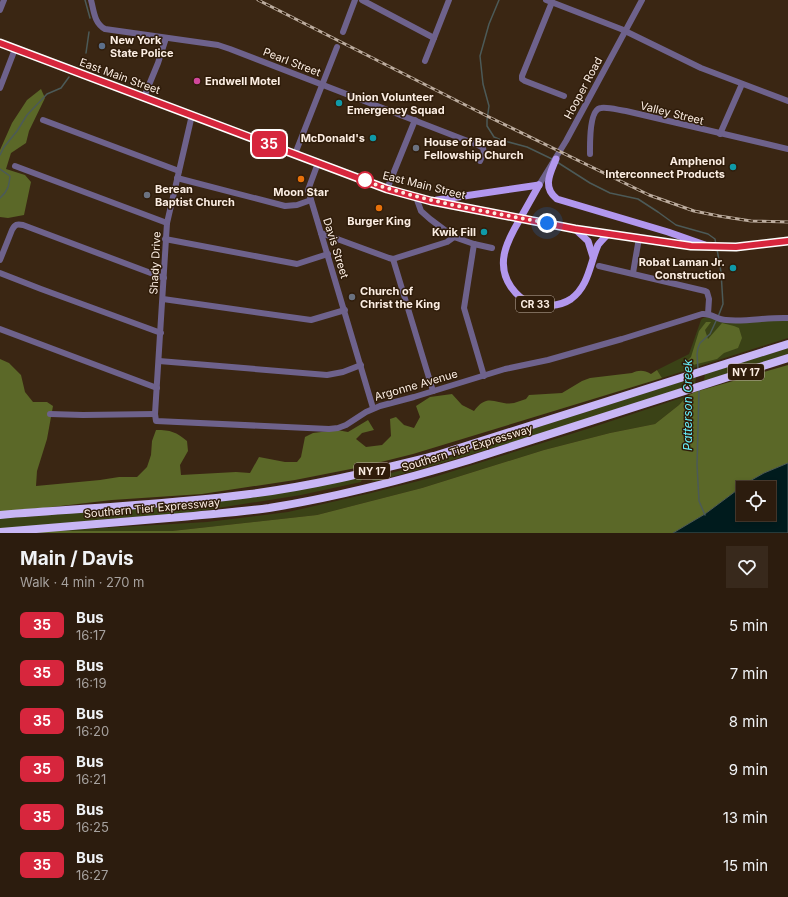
<!DOCTYPE html>
<html lang="en">
<head>
<meta charset="utf-8">
<style>
	:root { --surface:#2c1c0e; --page:#38291c; --text:#f1f3f6; --muted:#a6a19e; --line:#483a2e }
	body { margin:0; font-family:Inter,sans-serif; background:var(--page); color:var(--text); height:100vh; display:flex; flex-direction:column; font-size:15px; white-space:nowrap }
	* { box-sizing:border-box; margin:0 }
	p { font-size:13px; color:var(--muted) }
	.icon { flex:none; width:22px; height:22px; fill:none; stroke:currentColor; stroke-width:2; stroke-linecap:round; stroke-linejoin:round }
	.map { position:relative; height:533px; overflow:hidden }
	.sheet { display:flex; flex-direction:column; background:var(--surface); flex:1 }
	.sheet>* { flex:none }
	.badge { padding:0 8px; border-radius:6px; font-size:14px; line-height:26px }
	.controls { position:absolute; left:736px; top:481px; display:grid; gap:8px }
	.controls a { display:grid; place-items:center; width:40px; height:40px; border-radius:0px; background:var(--surface); box-shadow:0 2px 6px #0003,0 0 0 1px var(--line); font-size:20px }
	.you { position:absolute; width:20px; height:20px; margin:-10px; border:3px solid #fff; border-radius:50%; background:#1a73e8; box-shadow:0 0 0 6px #1a73e833 }
	.map>.badge { position:absolute; translate:-50% -50%; box-shadow:0 0 0 2px #fff }
	.round { display:grid; place-items:center; flex:none; width:42px; height:42px; border-radius:0px; background:var(--page) }
	.headline { display:flex; align-items:center; justify-content:space-between; height:68px; padding:0 20px }
	h1 { font-size:19px; font-weight:700; line-height:30px }
	ul { padding:0; list-style:none }
	li { display:flex; align-items:center; gap:12px; height:48px; padding:0 20px }
	li div { flex:1 }
	li b { display:block; font-size:15px }
	li em { font-style:normal }
	li .badge { min-width:44px; font-weight:700; text-align:center }
	.map>svg:first-child { display:block }
</style>
</head>
<body>
<div class="map">
<svg width="788" height="533" viewBox="0 0 788 533">
	<rect width="100%" height="100%" fill="#3a2613"/>
	<g fill="#3a4216">
		<path d="M710,317L788,321V338L662,378L657,370L689,354L701,320L703,318Z"/>
		<path d="M788,348V354L704,381L705,374Z"/>
		<path d="M696,377L695,384C589,418 484,453 376,481H373L372,480L373,478L464,453L526,431Z"/>
		<path d="M687,396L679,405L655,424L610,433L544,450L422,488L317,515L172,531H51L207,522L288,512L371,493L434,477L590,428Z"/>
		<path d="M360,478L362,479L361,482L301,495L180,514L108,519L0,529V518L38,516Z"/>
	</g>
	<g fill="#5b6828">
		<path d="M41,89L45,98L29,131L26,143L11,153L6,169L25,175L31,182L24,215L8,218L0,217V150L12,123L27,100Z"/>
		<path d="M706,322H711L705,330L708,339L722,323L734,326L739,328L742,338L738,348L724,353L717,359L689,366L685,363L691,357L699,331Z"/>
		<path d="M0,359L9,363L21,375L25,392L33,402H47L53,406L47,439L37,471L36,486L100,480L119,477H137L147,467L151,455L152,441L156,430C171,430 176,432 187,441L188,451L180,465L181,475L236,472L250,473L259,457L285,462H297L301,457L305,437L313,433L337,430L348,432L368,420L374,430L362,433L356,439L366,447L382,445L391,436L390,419L396,417L404,425L414,428L420,417L416,406L430,397L452,394L462,405L474,411C488,391 497,406 514,403C518,402 522,400 526,399L529,395L562,393L582,381L590,378L632,373C639,370 644,370 651,374L657,370L662,378L413,454L361,467L295,480L202,494L112,500L0,513Z"/>
		<path d="M788,365V463L764,473L748,482L705,514L673,533H25L51,531H172L317,515L422,488L544,450L610,433L655,424L679,405L687,396L695,392Z"/>
	</g>
	<path fill="#001b1d" stroke="#4c5a58" fill-rule="evenodd" d="M788,463V533H673L705,514L748,482L764,473ZM743,488H769V514H743Z"/>
	<g fill="none" stroke-linecap="round" stroke-linejoin="round">
		<g stroke="#4c5a58" stroke-width="1.5">
			<path d="M85,0L90,18"/>
			<path d="M499,0L489,24L480,56L483,84L489,106L487,120V126L494,137L501,140L527,147L552,159"/>
			<path d="M86,53L89,32"/>
			<path d="M0,155L4,147L17,131L27,115L47,94L61,88L69,77"/>
			<path d="M557,162L590,183L610,193L638,199L658,212L676,225L708,234L715,239L716,245"/>
			<path d="M0,169L10,176C9,186 8,191 0,198"/>
			<path d="M717,249L721,272L723,304L718,317"/>
			<path d="M698,369L697,354L698,348L700,343L710,334L716,321"/>
			<path d="M699,390L697,465L699,501L705,515"/>
		</g>
		<g stroke="#6e628c" stroke-width="6">
			<path d="M91,0C94,11 94,23 105,29L218,45L230,49L478,145L483,148L484,152L480,161"/>
			<path d="M362,0L434,38"/>
			<path d="M546,0L621,29L701,68L788,101"/>
			<path d="M552,2L522,76V79L525,81L564,96"/>
			<path d="M0,10L4,0"/>
			<path d="M343,32L355,0"/>
			<path d="M425,61L449,0"/>
			<path d="M0,88L15,49"/>
			<path d="M144,97L158,63L166,38"/>
			<path d="M192,115L167,223L155,414L156,421L329,429L338,428L346,425L366,412L380,406L414,397L505,369L548,360L622,339L702,314C712,313 717,320 726,320C747,322 767,317 788,318"/>
			<path d="M43,120L179,171"/>
			<path d="M720,134L742,84"/>
			<path d="M295,154L337,47"/>
			<path d="M590,154C590,145 589,109 601,108C609,107 618,110 626,111L788,149"/>
			<path d="M318,163L308,190L309,193L373,408"/>
			<path d="M15,166L167,223"/>
			<path d="M177,178L285,206L297,205L311,200"/>
			<path d="M539,185L566,141L642,0"/>
			<path d="M387,189L415,120"/>
			<path d="M416,197L421,211L430,219L454,237L474,244L492,248"/>
			<path d="M321,233L389,258L393,259L447,242L454,237"/>
			<path d="M165,239L297,264L328,254"/>
			<path d="M474,244L464,308L484,376"/>
			<path d="M393,259L433,391"/>
			<path d="M0,260L12,230C15,224 17,224 23,225L164,278"/>
			<path d="M599,266L705,291L707,292L709,299L708,314"/>
			<path d="M0,273L41,289L161,333"/>
			<path d="M633,273L639,238"/>
			<path d="M163,299L311,320L345,310"/>
			<path d="M0,329L157,388"/>
			<path d="M159,361L327,375L343,372L361,365"/>
			<path d="M50,414L83,415L155,414"/>
		</g>
		<g stroke="#b297ee" stroke-width="7">
			<path d="M0,43L387,189L431,201L575,229L691,246L736,247L788,241"/>
			<path d="M556,159C550,174 542,187 557,199L668,232L705,245"/>
			<path d="M539,185C533,196 526,208 520,219C507,241 495,264 511,287C516,294 522,300 530,303C543,307 559,307 571,299C589,286 590,263 598,245C601,241 605,237 608,234"/>
			<path d="M437,200L539,185"/>
			<path d="M575,229L588,241L593,257"/>
		</g>
		<g stroke="#c8b6f5" stroke-width="8">
			<path d="M0,515C83,508 167,505 250,494C313,486 373,471 434,456L788,344"/>
			<path d="M0,532C60,527 121,522 181,517C210,514 240,512 269,508C337,497 403,480 469,460L788,358"/>
		</g>
		<defs>
			<path id="rail" d="M258,0L489,117L649,195L694,211L719,216L751,221L788,222"/>
		</defs>
		<use href="#rail" stroke="#bcac9e" stroke-width="3"/>
		<use href="#rail" stroke="#2f1c0a" stroke-width="1.5" stroke-dasharray="4.5" stroke-linecap="butt"/>
	</g>
	<g fill="none" stroke-linecap="round" stroke-linejoin="round">
		<defs>
			<path id="line" d="M0,43L387,189L431,201L575,229L691,246L736,247L788,241"/>
		</defs>
		<use href="#line" stroke="#fff" stroke-width="9"/>
		<use href="#line" stroke="#d7263d" stroke-width="6"/>
		<path stroke="#fceee3" stroke-width="4" stroke-dasharray="0 7.2" d="M365,180L360,179C420,201 484,211 547,223"/>
	</g>
	<circle fill="#5c6f8a" stroke="#2f1c0a" stroke-width="1.5" cx="102" cy="46" r="4"/>
	<circle fill="#d1479c" stroke="#2f1c0a" stroke-width="1.5" cx="197" cy="81" r="4"/>
	<g fill="#0f9aa8" stroke="#2f1c0a" stroke-width="1.5">
		<circle cx="339" cy="103" r="4"/>
		<circle cx="373" cy="138" r="4"/>
		<circle cx="733" cy="167" r="4"/>
		<circle cx="484" cy="232" r="4"/>
		<circle cx="733" cy="268" r="4"/>
	</g>
	<g fill="#6b7280" stroke="#2f1c0a" stroke-width="1.5">
		<circle cx="416" cy="148" r="4"/>
		<circle cx="147" cy="195" r="4"/>
		<circle cx="352" cy="297" r="4"/>
	</g>
	<g fill="#e8710a" stroke="#2f1c0a" stroke-width="1.5">
		<circle cx="301" cy="179" r="4"/>
		<circle cx="379" cy="208" r="4"/>
	</g>
	<circle fill="#fff" stroke="#d7263d" stroke-width="2" cx="365" cy="180" r="8"/>
	<g text-anchor="middle" stroke-width="3" stroke-linejoin="round" paint-order="stroke">
		<g fill="#2f1c0a" stroke="#beafa2" stroke-width="1">
			<rect x="516" y="296" width="38" height="16" rx="3"/>
			<rect x="728" y="364" width="36" height="16" rx="3"/>
			<rect x="354" y="463" width="36" height="16" rx="3"/>
		</g>
		<g font-size="10" font-weight="bold" fill="#fceee3">
			<text x="535" y="308">CR 33</text>
			<text x="746" y="376">NY 17</text>
			<text x="372" y="475">NY 17</text>
		</g>
		<g font-size="11" font-weight="bold" fill="#fceee3" stroke="#2f1c0a" text-anchor="start">
			<text x="110" y="44">New York<tspan x="110" dy="13">State Police</tspan></text>
			<text x="205" y="85">Endwell Motel</text>
			<text x="347" y="101">Union Volunteer<tspan x="347" dy="13">Emergency Squad</tspan></text>
			<text x="365" y="142" text-anchor="end">McDonald's</text>
			<text x="424" y="146">House of Bread<tspan x="424" dy="13">Fellowship Church</tspan></text>
			<text x="725" y="165" text-anchor="end">Amphenol<tspan x="725" dy="13">Interconnect Products</tspan></text>
			<text x="155" y="193">Berean<tspan x="155" dy="13">Baptist Church</tspan></text>
			<text x="301" y="196" text-anchor="middle">Moon Star</text>
			<text x="379" y="225" text-anchor="middle">Burger King</text>
			<text x="476" y="236" text-anchor="end">Kwik Fill</text>
			<text x="725" y="266" text-anchor="end">Robat Laman Jr.<tspan x="725" dy="13">Construction</tspan></text>
			<text x="360" y="295">Church of<tspan x="360" dy="13">Christ the King</tspan></text>
		</g>
		<g font-size="11" fill="#fceee3" stroke="#2f1c0a">
			<text transform="translate(292 62) rotate(21)" y="4">Pearl Street</text>
			<text transform="translate(120 76) rotate(20)" y="4">East Main Street</text>
			<text transform="translate(583 88) rotate(-62)" y="4">Hooper Road</text>
			<text transform="translate(672 113) rotate(14)" y="4">Valley Street</text>
			<text transform="translate(424 185) rotate(14)" y="4">East Main Street</text>
			<text transform="translate(336 248) rotate(73)" y="4">Davis Street</text>
			<text transform="translate(155 263) rotate(-87)" y="4">Shady Drive</text>
			<text transform="translate(416 385) rotate(-16)" y="4">Argonne Avenue</text>
			<text transform="translate(467 448) rotate(-17)" y="4">Southern Tier Expressway</text>
			<text transform="translate(152 508) rotate(-5)" y="4">Southern Tier Expressway</text>
		</g>
		<g font-size="12" font-style="italic" fill="#67eff9" stroke="#2f1c0a">
			<text transform="translate(688 405) rotate(-90)" y="4">Patterson Creek</text>
		</g>
	</g>
</svg>
<div class="controls">
<a><svg class="icon" aria-label="locate" viewBox="0 0 24 24"><circle cx="12" cy="12" r="6"/><path d="M12 2v4M12 18v4M2 12h4M18 12h4"/></svg></a>
</div>
<div class="you" style="left:547px;top:223px"></div>
<b class="badge" style="left:269px;top:144px;background:#d7263d;color:#fff">35</b>
</div>
<section class="sheet">
<div class="headline"><div><h1>Main / Davis</h1><p>Walk · 4 min · 270 m</p></div><a class="round"><svg class="icon" aria-label="heart" viewBox="0 0 24 24"><path d="M12 20l-8-8c-3-5 5-10 8-4 3-6 11-1 8 4z"/></svg></a></div>
<ul>
<li><span class="badge" style="background:#d7263d;color:#fff">35</span><div><b>Bus</b><p>16:17</p></div><em>5 min</em></li>
<li><span class="badge" style="background:#d7263d;color:#fff">35</span><div><b>Bus</b><p>16:19</p></div><em>7 min</em></li>
<li><span class="badge" style="background:#d7263d;color:#fff">35</span><div><b>Bus</b><p>16:20</p></div><em>8 min</em></li>
<li><span class="badge" style="background:#d7263d;color:#fff">35</span><div><b>Bus</b><p>16:21</p></div><em>9 min</em></li>
<li><span class="badge" style="background:#d7263d;color:#fff">35</span><div><b>Bus</b><p>16:25</p></div><em>13 min</em></li>
<li><span class="badge" style="background:#d7263d;color:#fff">35</span><div><b>Bus</b><p>16:27</p></div><em>15 min</em></li>
</ul>
</section>
</body>
</html>
